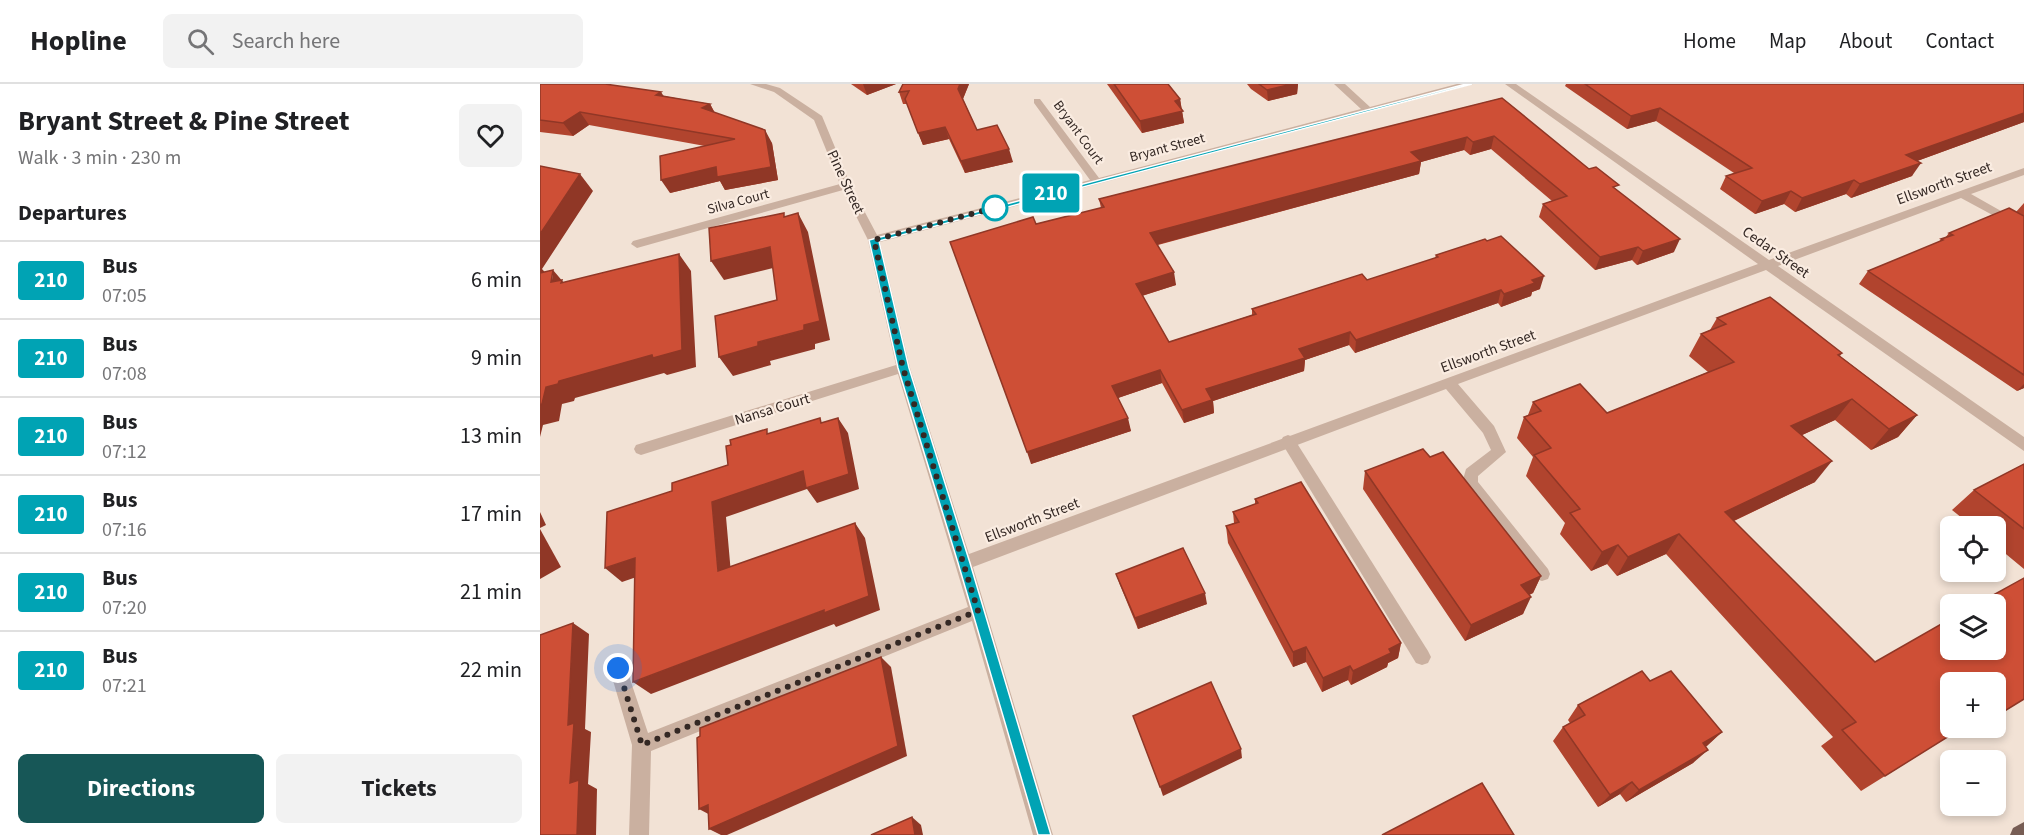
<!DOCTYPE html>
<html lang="en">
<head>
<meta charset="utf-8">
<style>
	:root { --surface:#fff; --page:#f2f2f2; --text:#202124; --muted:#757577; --line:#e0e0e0; --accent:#175757 }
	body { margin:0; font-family:"Source Sans 3",sans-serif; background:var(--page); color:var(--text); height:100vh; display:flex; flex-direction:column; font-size:22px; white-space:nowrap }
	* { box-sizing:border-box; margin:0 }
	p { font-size:20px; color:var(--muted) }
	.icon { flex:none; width:33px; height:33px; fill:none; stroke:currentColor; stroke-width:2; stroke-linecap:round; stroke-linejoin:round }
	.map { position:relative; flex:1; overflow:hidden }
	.details { display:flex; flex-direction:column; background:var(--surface); width:540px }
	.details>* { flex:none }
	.badge { padding:0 12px; border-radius:4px; font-size:21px; line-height:39px }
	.tools { position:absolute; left:1400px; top:432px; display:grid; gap:12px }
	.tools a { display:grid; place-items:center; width:66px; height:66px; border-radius:9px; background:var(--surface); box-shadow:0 3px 9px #0003; font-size:30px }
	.you { position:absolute; width:30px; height:30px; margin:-15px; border:4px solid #fff; border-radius:50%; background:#1a73e8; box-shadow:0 0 0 9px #1a73e833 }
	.map>.badge { position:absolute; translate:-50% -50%; box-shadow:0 0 0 3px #fff }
	h2 { padding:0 18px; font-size:22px; line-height:54px }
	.round { display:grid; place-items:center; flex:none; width:63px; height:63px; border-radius:9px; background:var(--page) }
	.summary { display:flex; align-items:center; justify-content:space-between; height:102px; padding:0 18px }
	h1 { font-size:28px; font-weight:700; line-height:45px }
	.action { display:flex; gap:12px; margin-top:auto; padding:12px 18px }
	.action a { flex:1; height:69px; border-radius:9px; background:var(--accent); color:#fff; font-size:24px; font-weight:700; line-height:69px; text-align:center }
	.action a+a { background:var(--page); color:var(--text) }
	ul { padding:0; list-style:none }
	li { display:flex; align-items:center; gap:18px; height:78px; padding:0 18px; border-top:2px solid var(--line) }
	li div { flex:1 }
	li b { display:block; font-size:22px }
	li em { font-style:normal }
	li .badge { min-width:66px; font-weight:700; text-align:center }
	header { display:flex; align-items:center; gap:36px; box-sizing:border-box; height:84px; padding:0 30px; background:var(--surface); border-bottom:2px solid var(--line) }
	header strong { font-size:28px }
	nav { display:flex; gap:33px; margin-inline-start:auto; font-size:21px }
	.search { width:420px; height:54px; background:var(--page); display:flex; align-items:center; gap:15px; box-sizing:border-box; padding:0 21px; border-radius:9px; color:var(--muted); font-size:22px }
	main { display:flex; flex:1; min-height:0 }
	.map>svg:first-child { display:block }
</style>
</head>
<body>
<header>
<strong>Hopline</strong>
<div class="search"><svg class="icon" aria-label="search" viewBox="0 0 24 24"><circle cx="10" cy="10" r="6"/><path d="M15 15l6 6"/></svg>Search here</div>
<nav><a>Home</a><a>Map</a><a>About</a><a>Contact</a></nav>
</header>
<main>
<section class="details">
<div class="summary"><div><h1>Bryant Street &amp; Pine Street</h1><p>Walk · 3 min · 230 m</p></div><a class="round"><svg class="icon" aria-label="heart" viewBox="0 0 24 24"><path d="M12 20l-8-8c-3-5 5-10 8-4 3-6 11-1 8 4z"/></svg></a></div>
<h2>Departures</h2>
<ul>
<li><span class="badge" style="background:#00a3b4;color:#fff">210</span><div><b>Bus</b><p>07:05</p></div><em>6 min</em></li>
<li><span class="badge" style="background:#00a3b4;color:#fff">210</span><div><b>Bus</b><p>07:08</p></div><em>9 min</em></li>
<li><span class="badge" style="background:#00a3b4;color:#fff">210</span><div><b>Bus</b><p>07:12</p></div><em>13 min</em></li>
<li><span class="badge" style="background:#00a3b4;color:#fff">210</span><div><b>Bus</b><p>07:16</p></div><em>17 min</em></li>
<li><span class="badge" style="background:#00a3b4;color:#fff">210</span><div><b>Bus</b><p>07:20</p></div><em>21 min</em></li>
<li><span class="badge" style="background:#00a3b4;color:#fff">210</span><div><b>Bus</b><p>07:21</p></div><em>22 min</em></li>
</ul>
<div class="action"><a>Directions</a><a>Tickets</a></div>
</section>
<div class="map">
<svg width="1484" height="751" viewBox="0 0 1484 751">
	<rect width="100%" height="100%" fill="#f2e2d5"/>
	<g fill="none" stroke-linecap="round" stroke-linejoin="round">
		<path fill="#cab0a0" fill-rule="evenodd" d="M748,351L753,353L888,567L891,573L888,579L882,581L876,579L743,361L741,357L743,353Z"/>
		<path fill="#cab0a0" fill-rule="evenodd" d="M210,0H226L240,4L282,32L311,102L337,151L550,96L494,19V15H500L559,94L821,25L794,0H805L830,23L917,0H933L340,158L370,284L429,470L1218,180L965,0H976L1229,176L1484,84V91L1431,110L1484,140V148L1421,114L1238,182L1484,353V367L1226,186L918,300L954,342L966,368L938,392V398L1008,485L1010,490L1008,495L1002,497L996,495L925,403L922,399L926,385L951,366L943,349L906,305L433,483L513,751H493L432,537L111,667L109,751H89L92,661L69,583L72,577L78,575L84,577L108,649L428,523L358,290L101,371L96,369L94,365L96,361L356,281L328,156L303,106L97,164L91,160L93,157L300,100L274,36L234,8Z"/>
		<path fill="#775d54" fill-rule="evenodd" d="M1484,738V751H1470L1473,744Z"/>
	</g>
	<g fill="#b1442e">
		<path d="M0,0L124,12L170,20L175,29L232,59L238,96L185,106L180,97L130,109L165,62L49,41L33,52L0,48Z"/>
		<path d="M311,0H356L327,11Z"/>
		<path d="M363,0H429L423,15L437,46L473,78L425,89L409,55L383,61L367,20H363L359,8Z"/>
		<path d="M567,0H628L640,15L644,39L602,49Z"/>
		<path d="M707,0H758L757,10L728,17L711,5Z"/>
		<path d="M1026,0H1484V38L1377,77L1372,92L1311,114L1306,110L1255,128L1244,120L1215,130L1180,105L1186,92L1194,89L1116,37L1087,45L1025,2Z"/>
		<path d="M962,14L1049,85L1077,106L1134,168L1097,181L1092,176L1055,186L999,133L1003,120L1012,117L951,65L930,71L924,66L881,78L879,90L618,161L636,201L602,212L629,258L712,231V225L827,196L895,174L896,171L1000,205L992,208L991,212L961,223L958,219L815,269L809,261L765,276L764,287L673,317L674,329L644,339L622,299L578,314L591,347L491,380L496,140L561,124L559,115Z"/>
		<path d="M1484,119V304L1477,307L1319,200L1328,187L1399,158L1401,155L1405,154L1409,149L1476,128Z"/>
		<path d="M1177,234L1302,269L1300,272L1377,331L1358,353L1331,366L1295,336L1262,351L1275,398L1194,437L1335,578L1455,598L1410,644H1437L1423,651L1418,646L1345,692L1321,707L1281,662L1293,653L1126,470L1077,492L1067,480L1051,487L1020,450L1025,439L986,392L993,373L977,354L984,333L988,331L993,318L1067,329L1168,288L1149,272L1161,250L1170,246Z"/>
		<path d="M890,373L1001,492L993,509L989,511L983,530L925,557L823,405L825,387Z"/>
		<path d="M1484,380V485L1455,461V442H1432L1412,426L1434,406Z"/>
		<path d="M715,415L861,559L858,574L848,579L847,583L811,601L808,596L782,608L766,578L753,583L688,459L686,442L694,439L693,428L715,420Z"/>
		<path d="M576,490L667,520L598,545L580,501Z"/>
		<path d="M1110,597L1182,648L1165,663L1153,679L1086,718L1080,710L1058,723L1013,657L1023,643L1030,639L1028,636L1038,621Z"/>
	</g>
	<g fill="#903726">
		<path d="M323,0H356L327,11Z"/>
		<path d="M420,0H429L422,17L418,5Z"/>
		<path d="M750,0H758L757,10L728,17L727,6Z"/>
		<path d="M121,8L129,20L116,11Z"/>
		<path d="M640,15L644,39L602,49L600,37L635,17Z"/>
		<path d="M170,20L177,33L162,24Z"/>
		<path d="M1120,24L1116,37L1087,45L1091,32Z"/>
		<path d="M40,28L49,41L33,52L23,39Z"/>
		<path d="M1484,29V38L1358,84L1366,71Z"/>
		<path d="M405,43L409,55L383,61L378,49Z"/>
		<path d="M225,46L232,59L238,96L185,106L180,97L130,109L121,96Z"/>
		<path d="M954,52L951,65L930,71L933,58Z"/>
		<path d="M927,53L924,66L881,78L879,90L612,162L610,149L871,68Z"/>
		<path d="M469,65L473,78L425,89L421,77Z"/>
		<path d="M1381,79L1372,92L1311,114L1320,100Z"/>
		<path d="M40,90L53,107L2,185L12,196L13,186L36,213L0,191V150Z"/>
		<path d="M1314,96L1306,110L1255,128L1262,114Z"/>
		<path d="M1251,107L1244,120L1215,130L1222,117Z"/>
		<path d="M258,129L268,148L290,256L275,260V265L230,277L231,281L193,292L179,273L218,258L264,246Z"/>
		<path d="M1140,155L1134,168L1097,181L1103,167Z"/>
		<path d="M230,163L241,182L184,196L171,177Z"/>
		<path d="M1098,163L1092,176L1055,186L1060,173Z"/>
		<path d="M139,170L151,187L156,283L127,291L124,289L35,314L34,317L22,320L19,337L3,341L0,353V321L6,303L19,297Z"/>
		<path d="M634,188L636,201L598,213L596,200Z"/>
		<path d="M1004,192L1000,205L992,208L991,212L961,223L964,210L992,196Z"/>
		<path d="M961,206L958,219L815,269L816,256Z"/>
		<path d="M810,248L809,261L765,276L764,287L673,317L674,329L644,339L642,326L666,305L759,265Z"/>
		<path d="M620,286L622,299L575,315L572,302Z"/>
		<path d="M1484,300V304L1477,307Z"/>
		<path d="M1312,315L1295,336L1236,363L1251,342Z"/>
		<path d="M1377,331L1358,353L1331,366L1349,345Z"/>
		<path d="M298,334L308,349L319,405L277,419L267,405L186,433L192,501L178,487L172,418Z"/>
		<path d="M588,334L591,347L491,380L487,368Z"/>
		<path d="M1292,377L1275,398L1170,448L1185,428Z"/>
		<path d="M0,428L6,441L0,444Z"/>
		<path d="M315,439L325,454L340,526L296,543L294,540L111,610L93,598L284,526Z"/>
		<path d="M0,445L21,483L0,495Z"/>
		<path d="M1139,450L1126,470L1077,492L1088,473Z"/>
		<path d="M1078,461L1067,480L1051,487L1062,468Z"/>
		<path d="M95,474L111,488L82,498L65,484Z"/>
		<path d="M1001,492L993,509L974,518L981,501Z"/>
		<path d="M665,509L667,520L598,545L595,534Z"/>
		<path d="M991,513L983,530L925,557L931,541Z"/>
		<path d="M33,539L49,550L45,645L51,648L48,700L57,705L56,751H37L30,699L28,641Z"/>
		<path d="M861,559L858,574L848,579L847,583L811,601L813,587L849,565Z"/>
		<path d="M766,563V578L753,583V568Z"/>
		<path d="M341,573L351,583L367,672L187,751H181L169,745Z"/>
		<path d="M810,582L808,596L782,608L783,594Z"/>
		<path d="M1182,648L1167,662L1148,672L1163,659Z"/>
		<path d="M701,665L702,674L623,712L620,703Z"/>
		<path d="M1168,666L1153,679L1086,718L1099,706Z"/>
		<path d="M1092,698L1080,710L1058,723L1070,711Z"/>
		<path d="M168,721L174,733L159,725Z"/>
		<path d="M372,733L381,741L383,751H375Z"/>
	</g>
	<g fill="#ce4f36" stroke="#903726" stroke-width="1.5">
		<path d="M0,0H65L121,8L116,11L170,20L162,24L225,46L231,83L177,93L176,83L121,96L120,72L195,55L40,28L23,39L0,36Z"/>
		<path d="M363,0H420L418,5L437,46L457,41L469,65L421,77L405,43L378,49L365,15L369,7L359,8Z"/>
		<path d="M574,0H628L640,15L635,17L643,27L600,37Z"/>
		<path d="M719,0H752L727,6Z"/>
		<path d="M1045,0H1484V29L1366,71L1381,79L1320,100L1314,96L1262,114L1251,107L1222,117L1186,92L1212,84L1120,24L1091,32Z"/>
		<path d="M962,14L1049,85L1056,83L1079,101L1073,103L1140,155L1103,167L1098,163L1060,173L1003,120L1027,112L954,52L933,58L927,53L871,68L881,77L610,149L634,188L596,200L629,258L716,230L712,225L822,190L827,196L898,173L896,171L945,155L947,157L961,152L1004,192L992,196L995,199L964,210L961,206L816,256L810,248L759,265L765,274L666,305L672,316L642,326L620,286L572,302L588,334L487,368L410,158L493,133L496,140L564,123L559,115Z"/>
		<path d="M0,82L40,90L0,150Z"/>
		<path d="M1469,124L1484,132V291L1328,187L1403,156L1401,155L1413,151L1409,149Z"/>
		<path d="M244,129V133L258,129L280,237L264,241V246L218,258V262L179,273L175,232L237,216L230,163L171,177L169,144Z"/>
		<path d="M139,170L142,266L113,274L112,271L19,297L18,300L6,303L2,320L0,321V189L13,186L11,198L22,196L21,199Z"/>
		<path d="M1230,213L1302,269L1298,271L1377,331L1349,345L1312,315L1251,342L1292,377L1185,428L1335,578L1410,535V566H1455V520H1437L1484,494V615L1455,633V598H1410V644H1422L1345,692L1302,646L1316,638L1139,450L1088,473L1078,461L1062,468L1030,429L1040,425L994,371L1011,364L984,333L1001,327L993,318L1040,300L1067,329L1194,278L1161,250L1186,240L1177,234Z"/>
		<path d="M280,334L281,339L298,334L309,390L266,404L263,387L172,418L178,487L315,439L329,512L284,529V526L93,598L95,474L65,484L67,428L132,407V399L188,381L186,362L191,361L190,356L227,345V350Z"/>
		<path d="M883,365L890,373L903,368L1001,492L981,501L991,513L931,541L825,387Z"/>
		<path d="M1484,380V445L1434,406Z"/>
		<path d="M761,398L861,559L849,565L851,569L813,587L810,582L783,594L766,563L753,568L686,442L699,438L693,428L718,419L715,415Z"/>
		<path d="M643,464L665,509L595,534L576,490Z"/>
		<path d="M33,539L28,641L34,639L30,699L39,696L37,751H0V551Z"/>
		<path d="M341,573L358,662L169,745L168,721L159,725L157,654L160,652V644Z"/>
		<path d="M1102,587L1110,597L1131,587L1182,648L1163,659L1168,666L1099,706L1092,698L1070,711L1023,643L1045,631L1038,621Z"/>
		<path d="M671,598L701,665L620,703L593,632Z"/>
		<path d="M942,699L974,751H842Z"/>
		<path d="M372,733L375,751H331Z"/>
	</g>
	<path fill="#00a3b4" stroke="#fff" stroke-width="1.5" d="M926,0H932L339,157L369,284L430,479L511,751H498L418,479L358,284L329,156Z"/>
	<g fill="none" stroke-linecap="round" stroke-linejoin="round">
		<path stroke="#342824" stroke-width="6" stroke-dasharray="0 10.8" d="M78,584L102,661L438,527L363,284L334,156L458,123L455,124"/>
	</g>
	<circle fill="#fff" stroke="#00a3b4" stroke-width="3" cx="455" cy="124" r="12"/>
	<g text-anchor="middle" stroke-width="4.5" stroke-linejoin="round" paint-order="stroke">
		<g font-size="14" fill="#342824" stroke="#faece1">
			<text transform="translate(539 48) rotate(54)" y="5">Bryant Court</text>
			<text transform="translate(627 63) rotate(-15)" y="5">Bryant Street</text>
			<text transform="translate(198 117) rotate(-15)" y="5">Silva Court</text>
		</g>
		<g font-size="15" fill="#342824" stroke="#faece1">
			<text transform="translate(306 98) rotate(65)" y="5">Pine Street</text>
			<text transform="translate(1404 99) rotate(-20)" y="5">Ellsworth Street</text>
			<text transform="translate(1236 168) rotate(35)" y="5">Cedar Street</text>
			<text transform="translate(948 267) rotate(-20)" y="5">Ellsworth Street</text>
			<text transform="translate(232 325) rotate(-17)" y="5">Nansa Court</text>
			<text transform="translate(492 436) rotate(-21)" y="5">Ellsworth Street</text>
		</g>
	</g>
</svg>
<div class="tools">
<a><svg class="icon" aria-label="locate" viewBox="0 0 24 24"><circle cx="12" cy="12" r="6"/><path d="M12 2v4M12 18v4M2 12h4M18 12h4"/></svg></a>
<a><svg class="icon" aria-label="layers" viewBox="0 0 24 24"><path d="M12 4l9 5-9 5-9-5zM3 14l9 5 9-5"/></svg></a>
<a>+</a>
<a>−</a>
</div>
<div class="you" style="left:78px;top:584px"></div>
<b class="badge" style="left:511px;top:109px;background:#00a3b4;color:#fff">210</b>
</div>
</main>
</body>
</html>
